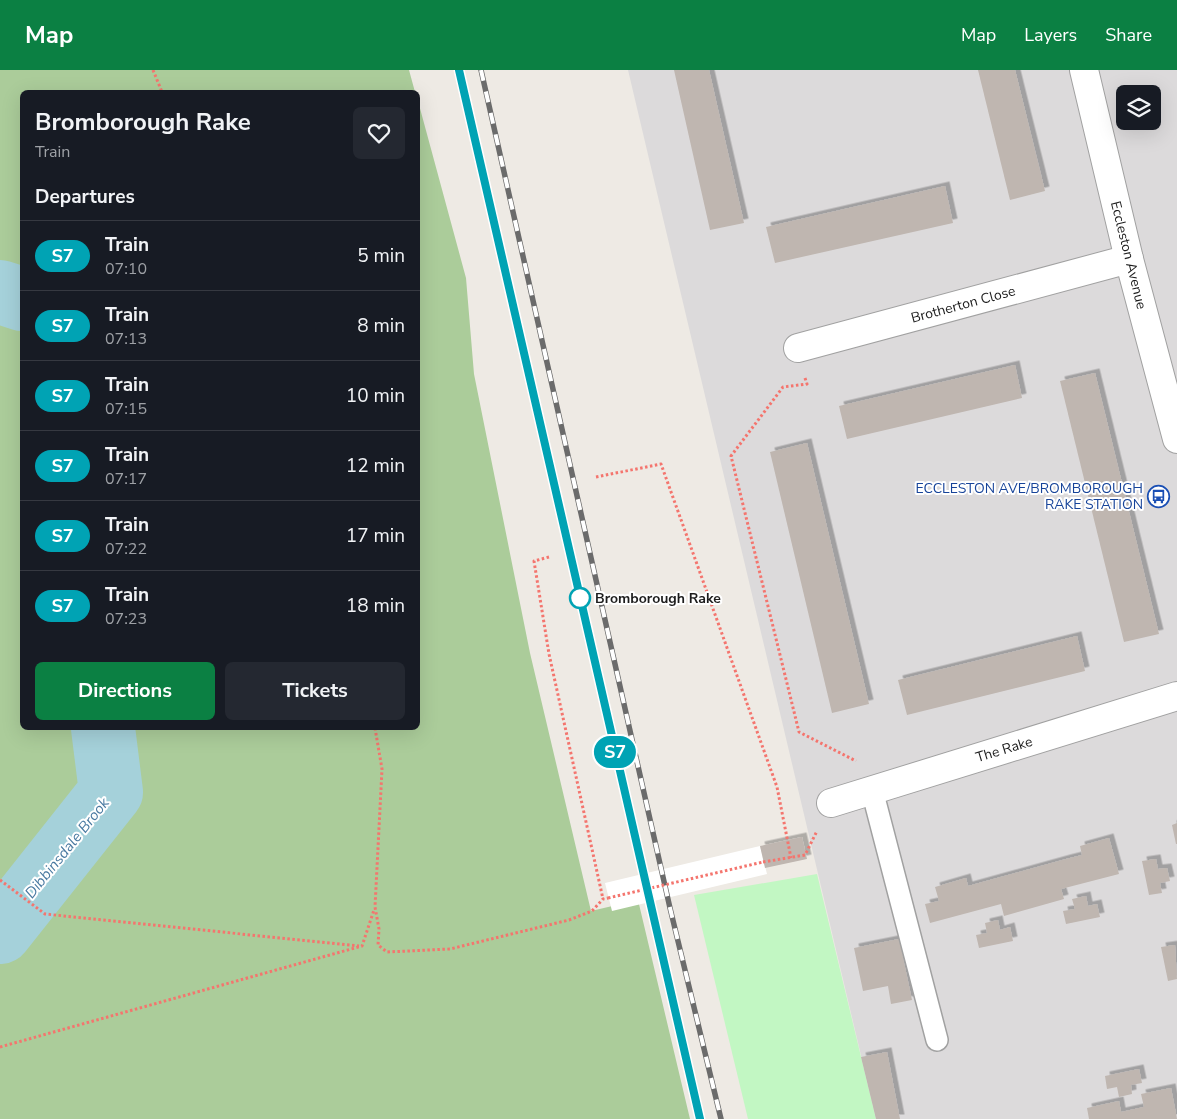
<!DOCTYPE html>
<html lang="en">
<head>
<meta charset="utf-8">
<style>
	:root { --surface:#171b24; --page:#242831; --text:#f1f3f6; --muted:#9ea1a6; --line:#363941; --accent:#0b8043 }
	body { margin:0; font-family:"Nunito Sans",sans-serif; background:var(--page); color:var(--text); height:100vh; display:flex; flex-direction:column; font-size:19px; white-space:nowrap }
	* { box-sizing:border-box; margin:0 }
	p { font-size:16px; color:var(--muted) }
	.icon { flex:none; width:28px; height:28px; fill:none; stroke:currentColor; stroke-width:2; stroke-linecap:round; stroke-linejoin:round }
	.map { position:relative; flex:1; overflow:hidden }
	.details { position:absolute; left:20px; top:20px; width:400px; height:640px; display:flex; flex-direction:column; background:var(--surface); border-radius:8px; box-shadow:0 5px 20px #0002 }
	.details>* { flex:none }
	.badge { padding:0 10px; border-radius:16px; font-size:18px; line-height:32px }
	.fabs { position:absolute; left:1116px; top:15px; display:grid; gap:10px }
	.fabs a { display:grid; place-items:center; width:45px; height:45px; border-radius:8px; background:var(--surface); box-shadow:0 5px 20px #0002; font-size:25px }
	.map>.badge { position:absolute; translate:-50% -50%; box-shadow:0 0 0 2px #fff }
	h2 { padding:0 15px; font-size:19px; line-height:45px }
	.round { display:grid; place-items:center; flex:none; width:52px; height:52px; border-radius:8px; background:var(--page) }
	.summary { display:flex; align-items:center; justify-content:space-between; height:85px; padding:0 15px }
	h1 { font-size:24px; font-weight:700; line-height:38px }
	.action { display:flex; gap:10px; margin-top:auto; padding:10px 15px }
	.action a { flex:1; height:58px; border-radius:8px; background:var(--accent); color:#fff; font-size:20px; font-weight:700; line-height:58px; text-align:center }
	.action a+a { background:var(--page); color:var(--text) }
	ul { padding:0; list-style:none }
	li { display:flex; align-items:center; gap:15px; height:70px; padding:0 15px; border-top:1px solid var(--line) }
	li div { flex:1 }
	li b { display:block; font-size:19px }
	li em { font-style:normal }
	li .badge { min-width:55px; font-weight:700; text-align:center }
	header { display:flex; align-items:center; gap:30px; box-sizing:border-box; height:70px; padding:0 25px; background:var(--accent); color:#fff }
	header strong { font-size:24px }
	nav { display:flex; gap:28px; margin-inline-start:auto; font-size:18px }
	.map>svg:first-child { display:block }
</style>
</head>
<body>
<header>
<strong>Map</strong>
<nav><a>Map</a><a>Layers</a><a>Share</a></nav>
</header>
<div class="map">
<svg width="1177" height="1049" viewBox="0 0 1177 1049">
	<defs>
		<filter id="shadow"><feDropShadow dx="4.5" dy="-4.5" stdDeviation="0" flood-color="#0004"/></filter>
	</defs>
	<rect width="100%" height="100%" fill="#eeeae4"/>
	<path fill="#dcdadb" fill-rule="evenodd" d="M628,0H1177V1049H876ZM1125,24H1152V51H1125Z"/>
	<path fill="#abcc9a" d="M0,0H409L415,22H22V658H418V31L466,208L474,304L530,583L591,841L638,830L690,1049H0Z"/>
	<path fill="#c2f7c3" d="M817,804L876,1049H748L694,825Z"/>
	<path fill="#fff" d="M760,776L767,804L612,841L605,813Z"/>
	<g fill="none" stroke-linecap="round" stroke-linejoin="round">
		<g stroke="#a5d1da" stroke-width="64">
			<path d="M0,222L22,229"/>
			<path d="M0,862L111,722L103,658"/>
		</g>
	</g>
	<g fill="#bfb6b0" filter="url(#shadow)">
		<path d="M674,0H709L744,153L710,160Z"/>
		<path d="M978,0H1015L1045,121L1010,130Z"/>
		<path d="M945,116L953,153L775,193L766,157Z"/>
		<path d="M1015,295L1022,328L847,369L839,336Z"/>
		<path d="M1095,303L1159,564L1124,572L1060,311Z"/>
		<path d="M807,373L869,634L832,643L770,382Z"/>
		<path d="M1077,566L1085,601L907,645L898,610Z"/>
		<path d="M1177,753V774H1176L1172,755Z"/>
		<path d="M802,767L807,789L765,798L760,776Z"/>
		<path d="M1109,768L1119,804L1061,819L1064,829L1004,846L1001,834L930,853L925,834L939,831L935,817L966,808L968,816L1066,789L1082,785L1080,776Z"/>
		<path d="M1156,789L1158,799L1167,798L1170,811L1160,813L1162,823L1149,825L1142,791Z"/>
		<path d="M1086,826L1088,836L1097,834L1100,847L1066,854L1063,841L1075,839L1072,829Z"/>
		<path d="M998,850L1000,860L1010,857L1013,871L979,878L976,865L987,863L985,853Z"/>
		<path d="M899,869L912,930L891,934L888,916L863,921L854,878Z"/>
		<path d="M1175,875L1177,909L1168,911L1161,877Z"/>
		<path d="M887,982L900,1049H876L861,987Z"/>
		<path d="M1139,999L1142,1013L1131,1015L1132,1024L1119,1027L1117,1017L1107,1019L1105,1006Z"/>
		<path d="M1171,1018L1177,1049H1089L1087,1038L1119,1031L1121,1042L1144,1037L1141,1024Z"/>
	</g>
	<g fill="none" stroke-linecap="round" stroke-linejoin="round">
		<defs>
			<path id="service" d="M872,720L937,970"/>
			<g id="minor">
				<path d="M1084,0L1129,189L1177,369"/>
				<path d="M798,278L1129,189"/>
				<path d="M831,733L1177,626"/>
			</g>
		</defs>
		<use href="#service" stroke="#a1a1a1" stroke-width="24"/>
		<use href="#minor" stroke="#a1a1a1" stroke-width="30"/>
		<g stroke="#f4756e" stroke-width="3" stroke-dasharray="2.5 2.5" stroke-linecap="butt">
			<path d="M153,0L162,22"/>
			<path d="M805,308L807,314L783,317L731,386L799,662L856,691"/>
			<path d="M596,407L661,394L777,717L791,788"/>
			<path d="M549,487L534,491L549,584L603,829"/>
			<path d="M375,658L382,699L375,837L379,859L378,875L387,882L450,879L569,850L592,841L603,829L608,828"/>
			<path d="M763,792L805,785L817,761"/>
			<path d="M0,810L45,844L359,876"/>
			<path d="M0,977L362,876L374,840"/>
		</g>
		<use href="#service" stroke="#fff" stroke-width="21"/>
		<use href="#minor" stroke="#fff" stroke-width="28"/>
		<defs>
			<g id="rail">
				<path d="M459,0L700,1049"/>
				<path d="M481,0L670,838L721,1049"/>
			</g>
		</defs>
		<use href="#rail" stroke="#6b6b6b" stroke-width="5.5"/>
		<use href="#rail" stroke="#fff" stroke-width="4" stroke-dasharray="11" stroke-linecap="butt"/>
		<path stroke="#f4756e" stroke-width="3" stroke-dasharray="2.5 2.5" stroke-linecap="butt" d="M608,828L763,792"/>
	</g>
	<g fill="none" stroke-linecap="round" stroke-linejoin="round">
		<defs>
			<path id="line" d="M459,0L700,1049"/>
		</defs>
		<use href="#line" stroke="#fff" stroke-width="11"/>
		<use href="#line" stroke="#00a3b4" stroke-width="8"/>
	</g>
	<defs>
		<symbol id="bus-ring" viewBox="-11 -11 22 22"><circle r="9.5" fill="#fff" stroke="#1a4fb4" stroke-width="1.5"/><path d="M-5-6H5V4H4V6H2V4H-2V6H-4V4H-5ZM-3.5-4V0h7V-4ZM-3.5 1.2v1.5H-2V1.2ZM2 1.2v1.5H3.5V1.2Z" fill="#1a4fb4"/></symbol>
	</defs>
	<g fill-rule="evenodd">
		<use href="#bus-ring" x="1146" y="414" width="25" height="25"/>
	</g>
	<circle fill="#fff" stroke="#00a3b4" stroke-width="2.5" cx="580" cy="528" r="10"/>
	<g text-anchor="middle" stroke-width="4" stroke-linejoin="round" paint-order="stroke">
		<g font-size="14" fill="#1d1d1d" stroke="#fff">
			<text transform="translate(1129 185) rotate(76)" y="5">Eccleston Avenue</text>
			<text transform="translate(963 234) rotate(-15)" y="5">Brotherton Close</text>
			<text transform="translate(1004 679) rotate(-17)" y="5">The Rake</text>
		</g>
		<g font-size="14" fill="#164399" stroke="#fff" text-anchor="end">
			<text x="1143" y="423">ECCLESTON AVE/BROMBOROUGH<tspan x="1143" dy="16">RAKE STATION</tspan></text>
		</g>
		<g font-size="14" font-weight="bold" fill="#1d1d1d" stroke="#fff" text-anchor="start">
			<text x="595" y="533">Bromborough Rake</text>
		</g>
		<g font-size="15" font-style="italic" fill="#4a7aa1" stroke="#fff">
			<text transform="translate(67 778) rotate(-51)" y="5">Dibbinsdale Brook</text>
		</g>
	</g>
</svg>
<div class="fabs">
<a><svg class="icon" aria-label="layers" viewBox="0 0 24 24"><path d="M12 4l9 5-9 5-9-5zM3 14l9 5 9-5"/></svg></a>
</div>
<b class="badge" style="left:615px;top:682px;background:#00a3b4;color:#fff">S7</b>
<section class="details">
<div class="summary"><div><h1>Bromborough Rake</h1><p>Train</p></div><a class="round"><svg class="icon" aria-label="heart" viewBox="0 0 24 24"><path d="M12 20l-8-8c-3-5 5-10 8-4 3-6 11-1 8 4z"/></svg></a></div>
<h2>Departures</h2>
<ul>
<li><span class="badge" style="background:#00a3b4;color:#fff">S7</span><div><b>Train</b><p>07:10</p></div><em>5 min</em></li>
<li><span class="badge" style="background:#00a3b4;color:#fff">S7</span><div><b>Train</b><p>07:13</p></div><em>8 min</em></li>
<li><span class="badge" style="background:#00a3b4;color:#fff">S7</span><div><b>Train</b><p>07:15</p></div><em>10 min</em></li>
<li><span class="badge" style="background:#00a3b4;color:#fff">S7</span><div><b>Train</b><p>07:17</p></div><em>12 min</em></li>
<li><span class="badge" style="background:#00a3b4;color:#fff">S7</span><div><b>Train</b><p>07:22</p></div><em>17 min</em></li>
<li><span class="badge" style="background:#00a3b4;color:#fff">S7</span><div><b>Train</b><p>07:23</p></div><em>18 min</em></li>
</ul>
<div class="action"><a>Directions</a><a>Tickets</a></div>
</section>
</div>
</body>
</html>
